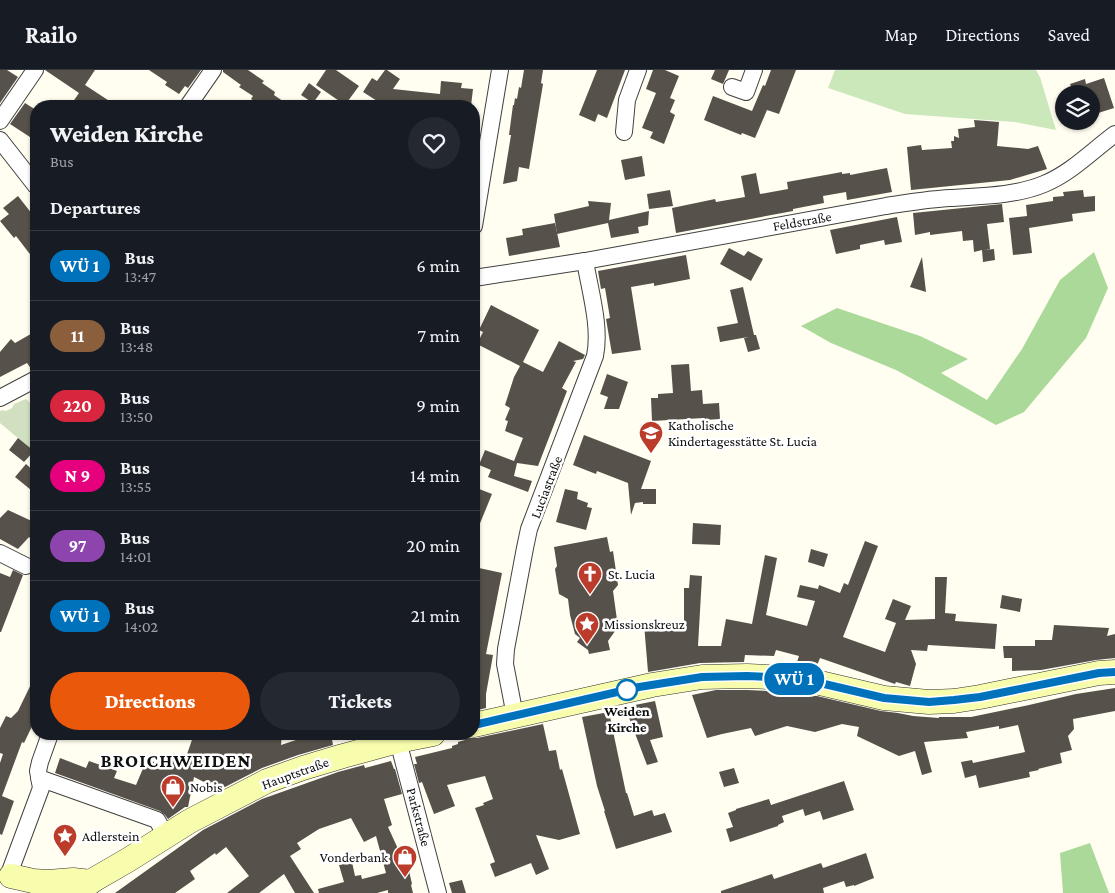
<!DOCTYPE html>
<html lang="en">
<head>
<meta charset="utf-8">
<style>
	:root { --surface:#171b24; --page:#242831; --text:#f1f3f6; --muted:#9ea1a6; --line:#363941; --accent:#ea580c }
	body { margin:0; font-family:"Crimson Pro",serif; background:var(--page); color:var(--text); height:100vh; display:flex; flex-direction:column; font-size:19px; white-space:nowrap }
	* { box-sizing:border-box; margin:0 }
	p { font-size:16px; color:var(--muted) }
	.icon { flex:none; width:28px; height:28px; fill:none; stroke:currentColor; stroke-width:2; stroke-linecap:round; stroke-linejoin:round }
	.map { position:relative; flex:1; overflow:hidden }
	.sheet { position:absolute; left:30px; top:30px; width:450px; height:640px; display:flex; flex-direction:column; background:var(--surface); border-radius:20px; box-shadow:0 1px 4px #0004 }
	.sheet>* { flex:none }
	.badge { padding:0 10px; border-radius:16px; font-size:18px; line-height:32px }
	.buttons { position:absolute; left:1055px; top:15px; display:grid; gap:10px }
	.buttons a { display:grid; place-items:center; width:45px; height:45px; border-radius:50%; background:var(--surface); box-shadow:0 1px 4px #0004; font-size:25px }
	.map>.badge { position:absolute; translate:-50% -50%; box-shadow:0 0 0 2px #fff }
	h2 { padding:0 20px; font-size:19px; line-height:45px }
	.round { display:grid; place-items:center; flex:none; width:52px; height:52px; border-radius:26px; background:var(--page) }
	.headline { display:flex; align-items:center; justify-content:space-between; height:85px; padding:0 20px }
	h1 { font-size:24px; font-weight:800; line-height:38px }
	.cta { display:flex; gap:10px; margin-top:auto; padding:10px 20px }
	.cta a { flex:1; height:58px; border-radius:30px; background:var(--accent); color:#fff; font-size:20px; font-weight:800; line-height:58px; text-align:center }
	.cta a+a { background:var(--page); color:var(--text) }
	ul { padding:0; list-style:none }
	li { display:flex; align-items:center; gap:15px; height:70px; padding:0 20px; border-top:1px solid var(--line) }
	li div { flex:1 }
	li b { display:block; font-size:19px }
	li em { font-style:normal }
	li .badge { min-width:55px; font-weight:700; text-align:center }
	header { display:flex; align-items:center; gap:30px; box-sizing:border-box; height:70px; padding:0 25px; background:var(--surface); border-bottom:1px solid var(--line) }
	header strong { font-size:24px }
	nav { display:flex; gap:28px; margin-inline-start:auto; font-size:18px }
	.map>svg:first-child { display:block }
</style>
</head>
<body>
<header>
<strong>Railo</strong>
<nav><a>Map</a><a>Directions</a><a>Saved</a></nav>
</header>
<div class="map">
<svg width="1115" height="823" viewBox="0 0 1115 823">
	<rect width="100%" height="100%" fill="#fffef0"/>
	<path fill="#cae8ba" d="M835,0H1036L1040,7L1056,60L1015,52L905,44L828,18Z"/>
	<g fill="#abd99a">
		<path d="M1094,182L1108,218L1086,268L1024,342L996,355L896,300L831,273L801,256L837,238L920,266L968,289L941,303L987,330L1022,279L1060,210Z"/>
		<path d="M1090,773L1109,823H1063L1060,783Z"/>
	</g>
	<path fill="#d1e0c1" d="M26,329L36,338V383L0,353V341L2,340L6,341L12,338L14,334Z"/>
	<g fill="#57514b">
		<path d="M0,0H7L18,7L0,33Z"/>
		<path d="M45,0H95L85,15L117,36H70L79,23Z"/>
		<path d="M149,0H201L188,18L185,16L179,24L165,15L167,12Z"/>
		<path d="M223,0H248L264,11L262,13L275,22L274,25L290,36H262L251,29L253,26L239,17L241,15L223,2Z"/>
		<path d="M326,0H336L359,16L345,35L316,15Z"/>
		<path d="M385,0H387L400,9L393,19L440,24L441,11L462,13L461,18L473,19L471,36H385L363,22L372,8L377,11Z"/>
		<path d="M524,0H543L541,13L543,14L529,99L519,97L517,111L503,114L511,65H509L513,35H514L515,28L517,29L519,17L521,18Z"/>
		<path d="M597,0H625L607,48L598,44L595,52L579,45Z"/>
		<path d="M653,0H665L679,6L670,28L675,30L670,42L675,45L664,74L650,68L653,62L642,58L656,23L646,19Z"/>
		<path d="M715,0H729L723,14L711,9Z"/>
		<path d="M771,0H796L779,44L767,40L755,68L742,63L741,65L704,50L713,26L752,41L763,15L765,16Z"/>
		<path d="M1104,8L1114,38L1095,44L1091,32V24H1064V21L1072,19L1070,14L1085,9L1086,14Z"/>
		<path d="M309,13L321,22L313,33L301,25Z"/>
		<path d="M25,33L36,40V71L10,54Z"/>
		<path d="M974,50L999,52L997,76L1028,79L1038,76L1047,99L1010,110L911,120L907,77L921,75L922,80L952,78L951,71H954V66L959,68L958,59L975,57Z"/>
		<path d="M642,86L645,106L625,110L621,90Z"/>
		<path d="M887,98L892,122L847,130L846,122L823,126L824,133L793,139V141L676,163L672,138L715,129L716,132L745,127L741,106L756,103L760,124L788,119L787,112L842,102V104L850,103V105Z"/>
		<path d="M670,120L673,136L649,139L647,124Z"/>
		<path d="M1083,120L1084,127L1095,126V141L1072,144L1073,151L1029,158L1032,183L1013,185L1009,148L1027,146L1026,135L1053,131V127L1064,126L1063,122Z"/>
		<path d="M18,126L36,149V192L16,166L14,168L0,151L9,144L3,138Z"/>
		<path d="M588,131L611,133L609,150L649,141L648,155L638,157L639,163L611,168L608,153L557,164L554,144L589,136Z"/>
		<path d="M1002,134L1004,152L987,154L990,179L984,180L994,179L995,190L983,192L982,180L974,182L973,170L963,171L962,161L930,165V162L915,165L913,143Z"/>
		<path d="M897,147L902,172L885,175L884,170L860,175V179L836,184L830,160Z"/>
		<path d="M555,153L560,177L509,186L506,168L523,165L522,159Z"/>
		<path d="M729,178L744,186L748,181L763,189L751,211L720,194Z"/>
		<path d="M686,185L690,209L654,216V213L631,217L641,280L612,284L606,249L610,248L605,218L601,219L598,201Z"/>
		<path d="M922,187L926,222L910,217Z"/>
		<path d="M743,217L754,265H756L760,279L748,282L744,268L748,267L720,272L717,257L738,253L730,220Z"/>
		<path d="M491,235L539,260L523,292L543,302L559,271L585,285L583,289L573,291L576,292L562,318L567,321L538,396L517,393L514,406L532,411L528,422L488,407L491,400L479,395L485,380L514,391L523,368L505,361L508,351L505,350L510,338L505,335L514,307L520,296L477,274L483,262L479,260Z"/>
		<path d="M36,261V299L32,300L27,293L0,307V282L11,269L15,273Z"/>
		<path d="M689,294L691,321L702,320L703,334L719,333L720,349L704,350V348L652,351L651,328H658V324L673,323L671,295Z"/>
		<path d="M607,304L628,312L619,339H604L608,327L600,324Z"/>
		<path d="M584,365L651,391L641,419H656V434H643V432L635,433L631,445L628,413L597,401L596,404L573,395Z"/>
		<path d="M18,368L34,381L24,392L9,380Z"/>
		<path d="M26,394L36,403V424L15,407Z"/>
		<path d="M474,417L492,424L474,468Z"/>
		<path d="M565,419L578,422L577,429L588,433L587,437L592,438L586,460L556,452Z"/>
		<path d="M8,440L36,453V474L29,467L18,479L0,469V448Z"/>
		<path d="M693,453L721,455L720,475L692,474Z"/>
		<path d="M607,467L610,482L613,481L618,515L613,521L618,557L608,571L610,580L589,584L588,580L577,572L580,568L575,564L570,545L568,529L559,524L555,499L557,496L554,477Z"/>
		<path d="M865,471L878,476L843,567L885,582L896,553L885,549L893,529L911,536L905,550L935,549V507H947L945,543L956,544L955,551L997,554L995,579L928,575L927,581L911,580L916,594L910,616L896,612L895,614L820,588L816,598L796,595L799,586L776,580L774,586L745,585L744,592L700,593L648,602L644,554L662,551V553H684V518H689L690,505L702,506L698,576H721L726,549L752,554L765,485L777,488L766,545L807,556L815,531L797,527L800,515L818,519L819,515L840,523L844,513L848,515Z"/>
		<path d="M811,479L828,484L824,497L808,492Z"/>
		<path d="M479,498L502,503L486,584L493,585L486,624V638L474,641V523Z"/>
		<path d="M13,500L23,505L1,562H0V503L10,507Z"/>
		<path d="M1002,525L1022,529L1020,542L1000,538Z"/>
		<path d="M1054,555L1109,558L1107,566L1115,564V588L1096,590L1041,600L1012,601V588H1004L1003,576H1035V570H1052Z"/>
		<path d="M36,604V648L24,673L22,672L2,726L14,731L2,765L0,764V693L3,684L0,683V658L6,646L11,648L18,641Z"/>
		<path d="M1115,618V641L1073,649L1074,659L1068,666L1072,680L1060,683L1062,693L1038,699L1039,700L1029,702L1030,707L979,718L976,705L965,708L961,692L972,690L973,693L1025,682L1018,655L999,659V656L966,662L968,668L924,672L932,702L922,705L915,681L899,686L857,666L859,657L842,654L815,662L787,656L755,666L751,658L722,664L707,668L692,625L716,620H747L788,622L817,626L881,641L898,643L913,646L939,648V647H971L1029,635L1076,624Z"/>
		<path d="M655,631L663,667L650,670L658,692L647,695L625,637Z"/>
		<path d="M609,642L626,723H627L634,746L652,740L654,746L665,743L672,762L616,779L604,741H605L597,716L582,647Z"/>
		<path d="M543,654L549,681L556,680L560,700L562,699L580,764L559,770L536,765L549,799L536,805L531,793L495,807L490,794L495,792L475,738L484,735L483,733L493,729L485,706L447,715L455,736L434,744L422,712L419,713L414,694H417L415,687L452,678V676L458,674V672L465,670L464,669L469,668H477Z"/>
		<path d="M194,664H282L281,675L314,664H331L333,675L298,685L262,698L225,717L211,712L210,715L194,707L188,737H185L168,749L165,745L160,741L55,703L60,688L86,698L89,691L117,701L114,708L136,715L147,689L168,698L172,685L185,690Z"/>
		<path d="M391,691L394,699H395L402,724L384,729L392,755L388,757L399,781L404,779L412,814L411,815L413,823H388V820L377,823H319L318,819L344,812L339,795L352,792L355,806L361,805L362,809L386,803L376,766L364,772L351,748L319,759L297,773L301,779L290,786L314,823H295L284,804L259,823H227L249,806L226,777L216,785L215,783L190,801L195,809L175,823H115L203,760L262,729L338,702L364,695L365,698Z"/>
		<path d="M734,698L739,713L724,717L719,702Z"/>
		<path d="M844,711L854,740L823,750L820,741L805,746L803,739L782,746L784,752L778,755V756L730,772L726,759L733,757L728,743L736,740V739L769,729L771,735Z"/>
		<path d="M866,783L874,808L854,816V815L846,817L844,811L823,818L824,823H721V821L772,804L774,809L821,793L823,798Z"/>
		<path d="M462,810L466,823H452L449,813Z"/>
	</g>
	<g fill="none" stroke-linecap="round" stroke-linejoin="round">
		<defs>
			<g id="minor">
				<path d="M732,17L746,22L754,0"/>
				<path d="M188,36L213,0"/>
				<path d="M0,51L35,0"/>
				<path d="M624,62L627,30L638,0"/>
				<path d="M0,70L36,116"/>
				<path d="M474,156L500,0"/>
				<path d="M474,208L585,191L886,136C907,133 928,129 950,128C981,126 1015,126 1044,114C1071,103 1092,81 1115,64"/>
				<path d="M0,328L36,309"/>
				<path d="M0,483L26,496"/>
				<path d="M515,646L505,594L506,579L525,478L529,459L595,286C601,257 590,221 585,191"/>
				<path d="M398,671L438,823"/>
				<path d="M39,708L157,750L166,766"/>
				<path d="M9,804L41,718L38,701L40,692L50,664"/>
			</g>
			<g id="secondary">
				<path d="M474,655L652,615L702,607L747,606L789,608L820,613L884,628L929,632L954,631L980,627L1099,603L1115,602"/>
				<path d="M11,806L33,811L48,812L73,810L91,812"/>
				<path d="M71,823L128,790L190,751L267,711L303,698L343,686L398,671L433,664"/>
			</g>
		</defs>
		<use href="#minor" stroke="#414141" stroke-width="18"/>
		<use href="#secondary" stroke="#303030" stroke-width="25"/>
		<use href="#minor" stroke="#fff" stroke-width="16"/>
		<use href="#secondary" stroke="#f8fcad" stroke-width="24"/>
	</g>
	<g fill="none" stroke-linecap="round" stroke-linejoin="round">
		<defs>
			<path id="line" d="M474,655L639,617L702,607L747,606L789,608L820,613L884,628L929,632L954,630L980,627L1099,603L1115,602"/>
		</defs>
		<use href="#line" stroke="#fff" stroke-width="11"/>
		<use href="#line" stroke="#0072bc" stroke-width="8"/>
	</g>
	<defs>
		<symbol id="school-pin" viewBox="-11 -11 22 30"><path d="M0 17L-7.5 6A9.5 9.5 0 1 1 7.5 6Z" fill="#bb3c2a" stroke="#fff"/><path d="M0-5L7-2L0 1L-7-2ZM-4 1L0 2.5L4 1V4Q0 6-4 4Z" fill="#fff"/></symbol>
		<symbol id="church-pin" viewBox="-11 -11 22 30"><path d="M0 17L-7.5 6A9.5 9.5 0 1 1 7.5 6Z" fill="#bb3c2a" stroke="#fff"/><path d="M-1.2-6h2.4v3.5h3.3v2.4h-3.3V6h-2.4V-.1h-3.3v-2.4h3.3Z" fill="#fff"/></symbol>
		<symbol id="sight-pin" viewBox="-11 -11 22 30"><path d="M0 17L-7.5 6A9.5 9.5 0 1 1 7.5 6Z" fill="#bb3c2a" stroke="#fff"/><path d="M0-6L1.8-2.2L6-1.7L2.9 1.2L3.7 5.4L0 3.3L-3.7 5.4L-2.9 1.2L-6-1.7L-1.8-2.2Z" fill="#fff"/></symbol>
		<symbol id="shop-pin" viewBox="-11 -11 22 30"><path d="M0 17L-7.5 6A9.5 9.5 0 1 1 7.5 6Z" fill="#bb3c2a" stroke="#fff"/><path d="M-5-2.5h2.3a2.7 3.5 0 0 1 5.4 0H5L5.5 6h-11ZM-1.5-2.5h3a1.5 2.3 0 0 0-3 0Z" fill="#fff"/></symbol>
	</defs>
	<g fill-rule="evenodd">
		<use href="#school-pin" x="637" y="349" width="28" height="38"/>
		<use href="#church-pin" x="576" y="490" width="28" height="38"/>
		<use href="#sight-pin" x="573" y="540" width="28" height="38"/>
		<use href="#shop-pin" x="159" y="703" width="28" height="38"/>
		<use href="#sight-pin" x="51" y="752" width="28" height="38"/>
		<use href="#shop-pin" x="391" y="773" width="28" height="38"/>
	</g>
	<circle fill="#fff" stroke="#0072bc" stroke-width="2.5" cx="627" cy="620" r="10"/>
	<g text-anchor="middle" stroke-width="5" stroke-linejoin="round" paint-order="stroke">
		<g font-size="14" fill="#0e0e0e" stroke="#fff">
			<text transform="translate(802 151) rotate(-10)" y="5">Feldstraße</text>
			<text transform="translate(546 417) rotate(-69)" y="5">Luciastraße</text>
			<text transform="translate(295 703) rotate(-20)" y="5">Hauptstraße</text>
			<text transform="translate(419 747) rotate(75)" y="5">Parkstraße</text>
		</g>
		<g font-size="14" fill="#0e0e0e" stroke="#fff" text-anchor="start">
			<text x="668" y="360">Katholische<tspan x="668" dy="16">Kindertagesstätte St. Lucia</tspan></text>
			<text x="608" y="509">St. Lucia</text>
			<text x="604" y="559">Missionskreuz</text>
			<text x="190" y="722">Nobis</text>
			<text x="82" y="771">Adlerstein</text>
			<text x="388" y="792" text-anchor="end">Vonderbank</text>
		</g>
		<g font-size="14" font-weight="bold" fill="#0e0e0e" stroke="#fff">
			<text x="627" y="646">Weiden<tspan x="627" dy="16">Kirche</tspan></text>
		</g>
		<g font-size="19" font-weight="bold" letter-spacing="1" fill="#0e0e0e" stroke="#fff">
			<text x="176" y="697">BROICHWEIDEN</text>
		</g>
	</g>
</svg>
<div class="buttons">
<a><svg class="icon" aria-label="layers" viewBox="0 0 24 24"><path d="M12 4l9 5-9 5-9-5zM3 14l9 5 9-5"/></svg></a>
</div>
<b class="badge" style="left:794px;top:609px;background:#0072bc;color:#fff">WÜ 1</b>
<section class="sheet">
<div class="headline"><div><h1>Weiden Kirche</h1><p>Bus</p></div><a class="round"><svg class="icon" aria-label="heart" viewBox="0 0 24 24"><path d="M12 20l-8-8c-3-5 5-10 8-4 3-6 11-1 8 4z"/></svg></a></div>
<h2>Departures</h2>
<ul>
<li><span class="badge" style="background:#0072bc;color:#fff">WÜ 1</span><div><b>Bus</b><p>13:47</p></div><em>6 min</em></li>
<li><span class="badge" style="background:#8b5e3c;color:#fff">11</span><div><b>Bus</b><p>13:48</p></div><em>7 min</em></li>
<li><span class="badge" style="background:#d7263d;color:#fff">220</span><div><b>Bus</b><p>13:50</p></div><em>9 min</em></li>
<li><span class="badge" style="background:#e6007e;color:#fff">N 9</span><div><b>Bus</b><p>13:55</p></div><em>14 min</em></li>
<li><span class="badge" style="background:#8e44ad;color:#fff">97</span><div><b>Bus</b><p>14:01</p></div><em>20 min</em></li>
<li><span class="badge" style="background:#0072bc;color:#fff">WÜ 1</span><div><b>Bus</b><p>14:02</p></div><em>21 min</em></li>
</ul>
<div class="cta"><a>Directions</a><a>Tickets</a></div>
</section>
</div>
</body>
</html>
